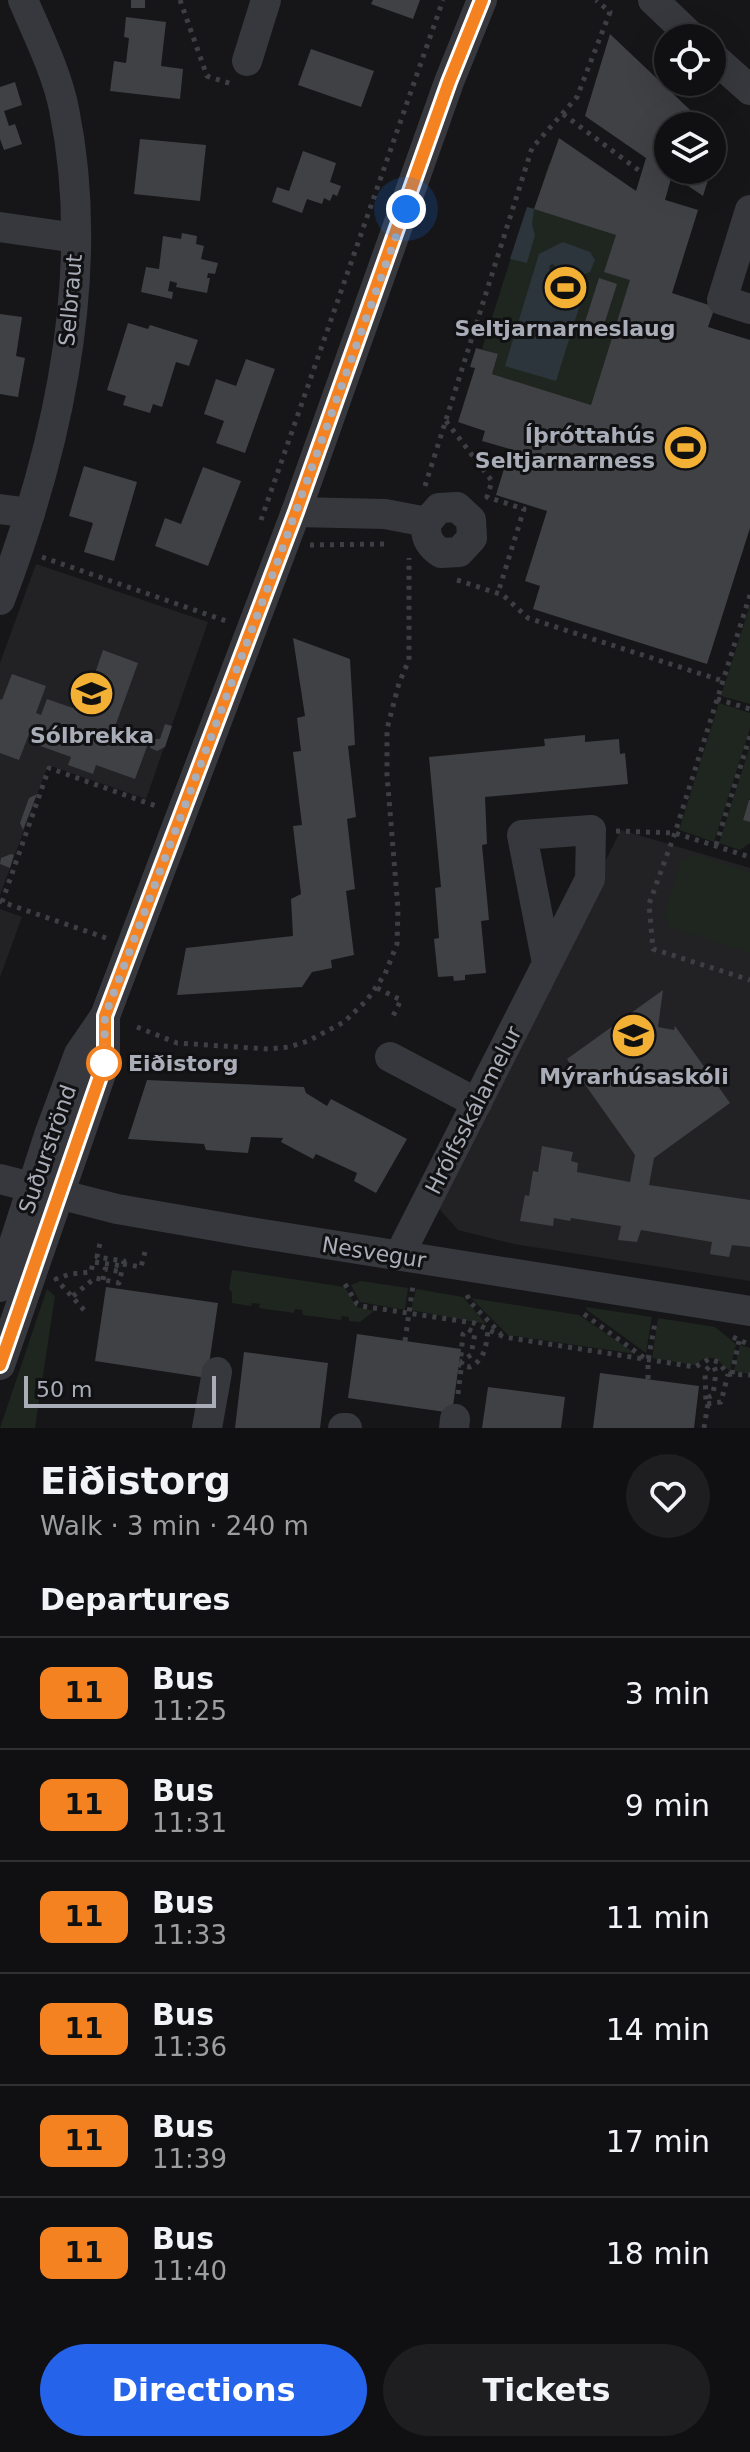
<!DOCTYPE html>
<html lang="en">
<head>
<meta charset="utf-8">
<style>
	:root { --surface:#101012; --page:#1e1e20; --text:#f1f3f6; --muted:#9c9d9f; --line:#303032; --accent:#2563eb }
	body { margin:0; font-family:"DejaVu Sans",sans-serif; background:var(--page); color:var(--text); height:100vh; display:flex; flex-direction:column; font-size:30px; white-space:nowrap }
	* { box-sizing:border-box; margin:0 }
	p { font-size:26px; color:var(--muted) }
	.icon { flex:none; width:44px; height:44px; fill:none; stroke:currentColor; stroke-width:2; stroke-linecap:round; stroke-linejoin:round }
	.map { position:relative; height:1428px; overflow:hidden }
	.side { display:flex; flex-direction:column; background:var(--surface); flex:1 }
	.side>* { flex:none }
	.badge { padding:0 16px; border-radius:12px; font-size:28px; line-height:52px }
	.tools { position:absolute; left:654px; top:24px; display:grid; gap:16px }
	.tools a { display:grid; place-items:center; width:72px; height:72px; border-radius:50%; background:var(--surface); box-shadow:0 8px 32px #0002,0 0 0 2px var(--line); font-size:40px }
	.scale { position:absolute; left:24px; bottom:20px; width:192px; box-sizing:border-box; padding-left:8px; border:4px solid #a8adb8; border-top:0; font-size:22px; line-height:28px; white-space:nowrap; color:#a8adb8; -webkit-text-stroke:6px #111113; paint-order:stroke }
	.you { position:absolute; width:40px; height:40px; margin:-20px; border:6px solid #fff; border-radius:50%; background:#1a73e8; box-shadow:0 0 0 12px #1a73e833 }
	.map>.badge { position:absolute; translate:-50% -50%; box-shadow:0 0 0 4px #fff }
	h2 { padding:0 40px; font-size:30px; line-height:72px }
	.round { display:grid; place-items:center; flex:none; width:84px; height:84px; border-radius:42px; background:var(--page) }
	.headline { display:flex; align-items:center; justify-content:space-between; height:136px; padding:0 40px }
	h1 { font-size:38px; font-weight:700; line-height:60px }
	.action { display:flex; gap:16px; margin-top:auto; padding:16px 40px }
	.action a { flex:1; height:92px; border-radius:48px; background:var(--accent); color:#fff; font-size:32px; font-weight:700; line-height:92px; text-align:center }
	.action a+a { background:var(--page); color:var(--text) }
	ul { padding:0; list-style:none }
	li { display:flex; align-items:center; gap:24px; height:112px; padding:0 40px; border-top:2px solid var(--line) }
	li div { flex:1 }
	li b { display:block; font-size:30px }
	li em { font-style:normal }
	li .badge { min-width:88px; font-weight:700; text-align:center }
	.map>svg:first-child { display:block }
</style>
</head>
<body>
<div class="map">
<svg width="750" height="1428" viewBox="0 0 750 1428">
	<rect width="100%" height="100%" fill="#161618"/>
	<g fill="#222225">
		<path d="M36,564L208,622L146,799L48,765L0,895V663Z"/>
		<path d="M621,830L750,868V1281L514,1244L458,1230L433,1202Z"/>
		<path d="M0,909L22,917L0,977Z"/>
	</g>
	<g fill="#1e261f">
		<path d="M549,163L698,210L672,293L630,281L591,405L492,374L498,355L482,349L527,207L535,209Z"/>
		<path d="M750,605V704L721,696Z"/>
		<path d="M719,703L750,713V728L714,842L679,830Z"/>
		<path d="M750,746V798L743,819L750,822V843L740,850L719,843Z"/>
		<path d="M694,854L750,872V953L671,928L664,915L681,861Z"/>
		<path d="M232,1270L345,1287L356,1307L374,1311L360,1322L349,1321V1317L342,1316L341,1320L303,1315L302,1310L295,1309L294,1313L259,1308L260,1304L252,1303L251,1306L232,1303V1292L229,1289Z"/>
		<path d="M361,1281L408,1288L405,1310L360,1302L351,1285Z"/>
		<path d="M47,1289L55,1296L35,1428H0Z"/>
		<path d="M416,1289L463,1297L486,1324L411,1310Z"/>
		<path d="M471,1298L579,1315L636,1354L508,1335Z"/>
		<path d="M586,1307L652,1317L646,1353L587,1310Z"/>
		<path d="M658,1318L715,1327L736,1344L730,1371L715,1358H705L694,1365L652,1358Z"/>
		<path d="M740,1345L750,1348V1374L734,1371Z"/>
	</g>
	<g fill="#2c353c">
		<path d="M527,207L534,209L532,224L535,235L527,263L510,259Z"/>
		<path d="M563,242L590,252L595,260L590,272L581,276L556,268L553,264L550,265L549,270L587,282L556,381L505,366L539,254Z"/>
	</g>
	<g fill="#404145">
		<rect x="131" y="0" width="14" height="8"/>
		<path d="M373,0H420L413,19L371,4Z"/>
		<path d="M126,17L166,22L161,66L183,69L180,99L110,91L114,61L126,63L129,38L124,37Z"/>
		<path d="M610,34L707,126H668V170H711L703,196L672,175L665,200L698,210L672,293L715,307L708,327L750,340V528L707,664L533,609L540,586L525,581L547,511L496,495L510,449L482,441L485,431L458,422L475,368L470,367L476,348L498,354L492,374L591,405L630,280L604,272L616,235L534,209L559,138L636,191L646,158L585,116Z"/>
		<path d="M311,49L374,71L361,107L298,85Z"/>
		<path d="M15,82L22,105L4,111L9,126L15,124L22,144L4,150L0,139V87Z"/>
		<path d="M712,131L720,139L713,163H712Z"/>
		<path d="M140,139L206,145L200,201L134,194Z"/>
		<path d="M303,151L336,163L330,182L341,186L337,196L333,194L330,201L324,198L322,204L307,199L302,213L272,202L277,187L289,191Z"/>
		<path d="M182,233L197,236L196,244L204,246L201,259L218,263L215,274L208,273L207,278H210L207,293L176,287L177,283L170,281L168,291L173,292L172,299L141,292L146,267L159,269L163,236L181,239Z"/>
		<path d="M599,278L617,284L603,328L585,322Z"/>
		<path d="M0,314L22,317L16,356L25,358L18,397L0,394Z"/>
		<path d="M128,323L148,329L150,325L198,340L189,366L176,362L162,407L153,404L150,413L123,405L126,396L107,390Z"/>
		<path d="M246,359L275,369L245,453L216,443L224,421L204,414L216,379L236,386Z"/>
		<path d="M84,466L137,482L114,561L84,552L93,523L69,516Z"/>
		<path d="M203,467L241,481L208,566L155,546L165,518L181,524Z"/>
		<path d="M293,638L350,659L355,745L348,746L356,817L347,819L355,889L346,891L354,955L331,960L332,968L312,972L302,987L177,995L186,948L293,936L291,899L301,894L293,826L302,825L293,752L301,751L297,718L305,716Z"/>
		<path d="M103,650L138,663L113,732L148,744L135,779L96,765L93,774L68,765L71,757L32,743L34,735L29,734L19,760L0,753V699L2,700L12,674L46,686L36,713L41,715L47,699L73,708L83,679L92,682Z"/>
		<path d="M165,724L172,726L165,747L157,751L150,748L153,739H160Z"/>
		<path d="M585,735V742L619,739L620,754L625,753L628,784L485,797L487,844L482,845L489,920L481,921L486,973L465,975V980L454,981L453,976L438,977L434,939L439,938L435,888L441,887L429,757L545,746L544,739Z"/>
		<path d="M37,794L23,830L20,823L29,798Z"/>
		<path d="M749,800H750V822L743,820Z"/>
		<path d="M11,854L14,855L10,868L0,864L1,858Z"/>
		<path d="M663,990L658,1027L674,1030L675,1026L730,1103L654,1158L649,1185L750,1200V1247L732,1245L729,1257L710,1254L712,1242L641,1230L637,1242L618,1240L621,1226L571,1218L570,1221L554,1218L553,1226L520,1221L525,1195L529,1196L533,1171L538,1172L542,1146L573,1152L571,1161L578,1163L577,1172L630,1182L635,1155L567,1059Z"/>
		<path d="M147,1080L304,1087L306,1093L327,1106L331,1099L407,1139L376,1193L354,1181L357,1173L316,1154L313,1159L281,1142L283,1138L251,1137L248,1153L206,1150L204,1144L128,1139Z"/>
		<path d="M106,1287L218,1303L207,1378L95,1361Z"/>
		<path d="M357,1334L461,1349L452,1413L348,1398Z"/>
		<path d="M244,1352L328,1363L320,1428H235Z"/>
		<path d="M600,1373L699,1386L694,1428H593Z"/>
		<path d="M488,1387L565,1397L561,1428H482Z"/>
	</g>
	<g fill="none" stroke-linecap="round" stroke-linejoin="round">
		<g stroke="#3d3f44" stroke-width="5" stroke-dasharray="4 6" stroke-linecap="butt">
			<path d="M180,0L207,76L232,84"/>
			<path d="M563,114L641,172"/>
			<path d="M446,421L492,481L487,497L524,509L498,593"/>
			<path d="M477,460L508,456"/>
			<path d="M425,486L532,148L577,97L610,12L596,0"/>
			<path d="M261,520L443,0"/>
			<path d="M310,545L388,544"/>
			<path d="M42,557L226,621"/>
			<path d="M457,580L503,595L528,618L723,681"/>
			<path d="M750,595L675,833L649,904L653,949L750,980"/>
			<path d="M717,699L750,709"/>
			<path d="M616,831L675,833L750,857"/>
			<path d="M716,845L750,736"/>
			<path d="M106,938L2,902L49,768L156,806"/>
			<path d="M377,988L401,1000L393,1016"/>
			<path d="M137,1027L177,1043L268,1049L289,1047L308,1041L344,1022L367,1000L385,974L397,944L398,909L387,775V729L399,683L409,660V558"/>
			<path d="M123,1264L141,1267L145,1252"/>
			<path d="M103,1280L105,1269L122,1272"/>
			<path d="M345,1284L357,1304L361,1306L474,1323L504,1337L695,1367L709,1359L718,1362L728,1374L750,1375"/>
			<path d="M467,1295L470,1302L501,1334"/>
			<path d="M73,1296L95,1278L119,1283L123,1266"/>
			<path d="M84,1310L56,1279L70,1274L91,1272L93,1262L123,1266L124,1261L97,1257L100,1243"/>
			<path d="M584,1314L647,1360"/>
			<path d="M733,1337L750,1345"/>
			<path d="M405,1341L413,1285"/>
			<path d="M732,1374L739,1341"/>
			<path d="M648,1379V1360L655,1323"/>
			<path d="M458,1394L462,1361L471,1355L475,1333L468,1329L463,1334L460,1365L470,1367C485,1359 486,1347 488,1330"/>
			<path d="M704,1428L709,1397L713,1395L716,1372L714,1367L710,1366L705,1371L706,1404L721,1402L728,1374"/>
		</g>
		<g stroke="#37383d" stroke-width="30">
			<path d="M653,0L693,38"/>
			<path d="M712,56L750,90"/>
			<path d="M247,61L266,0"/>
			<path d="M750,210L722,300L750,309"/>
			<path d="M0,227L76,238"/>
			<path d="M0,509L30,513"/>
			<path d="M296,512L385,514L427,522C424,536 429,545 441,553L459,552L472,538L471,520L457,507L439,508L427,522"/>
			<path d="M0,600C58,447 97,271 64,109C57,73 37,33 23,0"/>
			<path d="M390,1057L477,1103"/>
			<path d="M0,1179L117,1209L250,1232L750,1311"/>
			<path d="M399,1256L590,879L591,830L522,835L547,963"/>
			<path d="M0,1287L49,1135L79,1054L105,1016L296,512L449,82L482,0"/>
			<path d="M0,1365L105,1062V1016"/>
			<path d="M207,1428L217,1372"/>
			<path d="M343,1428H347"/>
			<path d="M454,1428L455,1419"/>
		</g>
	</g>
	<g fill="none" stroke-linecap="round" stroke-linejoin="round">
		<defs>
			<path id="line" d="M0,1365L105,1062V1016L296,512L449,82L482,0"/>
		</defs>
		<use href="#line" stroke="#fff" stroke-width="18"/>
		<use href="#line" stroke="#f58220" stroke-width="12"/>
		<path stroke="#a8adb8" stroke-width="8" stroke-dasharray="0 14.4" d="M104,1063L105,1016L276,566L406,209"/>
	</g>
	<defs>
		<symbol id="stadium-disc" viewBox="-11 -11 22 22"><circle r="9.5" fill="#f2b134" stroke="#111113"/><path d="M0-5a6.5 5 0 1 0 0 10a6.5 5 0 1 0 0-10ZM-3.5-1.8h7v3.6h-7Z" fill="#111"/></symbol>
		<symbol id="school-disc" viewBox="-11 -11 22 22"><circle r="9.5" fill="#f2b134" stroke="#111113"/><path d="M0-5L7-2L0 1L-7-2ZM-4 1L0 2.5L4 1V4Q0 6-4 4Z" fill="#111"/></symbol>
	</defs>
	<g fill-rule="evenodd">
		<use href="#stadium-disc" x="540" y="262" width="51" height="51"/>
		<use href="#stadium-disc" x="660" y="422" width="51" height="51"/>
		<use href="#school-disc" x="66" y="668" width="51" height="51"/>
		<use href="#school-disc" x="608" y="1010" width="51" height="51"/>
	</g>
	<circle fill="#fff" stroke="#f58220" stroke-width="4" cx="104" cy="1063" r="16"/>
	<g text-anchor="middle" stroke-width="6" stroke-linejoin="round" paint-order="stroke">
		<g font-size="22" fill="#a8adb8" stroke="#111113">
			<text transform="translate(70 300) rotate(-85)" y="8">Selbraut</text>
			<text transform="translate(473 1110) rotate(-63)" y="8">Hrólfsskálamelur</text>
			<text transform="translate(47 1149) rotate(-71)" y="8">Suðurströnd</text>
			<text transform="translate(374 1252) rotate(9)" y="8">Nesvegur</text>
		</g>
		<g font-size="22" font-weight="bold" fill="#a8adb8" stroke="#111113">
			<text x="565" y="336">Seltjarnarneslaug</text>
			<text x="655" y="443" text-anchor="end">Íþróttahús<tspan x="655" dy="25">Seltjarnarness</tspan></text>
			<text x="92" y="743">Sólbrekka</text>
			<text x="634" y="1084">Mýrarhúsaskóli</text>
		</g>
		<g font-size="22" font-weight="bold" fill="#a8adb8" stroke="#111113" text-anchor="start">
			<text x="128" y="1071">Eiðistorg</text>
		</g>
	</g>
</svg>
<div class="tools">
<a><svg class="icon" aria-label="locate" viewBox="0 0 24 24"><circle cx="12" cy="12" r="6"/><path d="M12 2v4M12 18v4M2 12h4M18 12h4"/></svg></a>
<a><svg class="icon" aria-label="layers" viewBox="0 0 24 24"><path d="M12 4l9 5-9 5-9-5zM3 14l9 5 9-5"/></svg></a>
</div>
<div class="scale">50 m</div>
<div class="you" style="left:406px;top:209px"></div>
</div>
<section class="side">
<div class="headline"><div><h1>Eiðistorg</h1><p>Walk · 3 min · 240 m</p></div><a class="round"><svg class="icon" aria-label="heart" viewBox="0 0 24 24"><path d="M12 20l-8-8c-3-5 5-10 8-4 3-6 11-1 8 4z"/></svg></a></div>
<h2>Departures</h2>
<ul>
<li><span class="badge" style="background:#f58220;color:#111">11</span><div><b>Bus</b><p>11:25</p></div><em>3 min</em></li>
<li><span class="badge" style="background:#f58220;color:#111">11</span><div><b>Bus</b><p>11:31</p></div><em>9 min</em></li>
<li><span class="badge" style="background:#f58220;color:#111">11</span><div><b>Bus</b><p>11:33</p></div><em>11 min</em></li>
<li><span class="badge" style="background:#f58220;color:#111">11</span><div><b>Bus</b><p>11:36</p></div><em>14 min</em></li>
<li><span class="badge" style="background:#f58220;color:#111">11</span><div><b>Bus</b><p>11:39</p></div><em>17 min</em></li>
<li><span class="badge" style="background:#f58220;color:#111">11</span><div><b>Bus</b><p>11:40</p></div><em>18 min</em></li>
</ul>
<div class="action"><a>Directions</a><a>Tickets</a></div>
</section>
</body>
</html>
